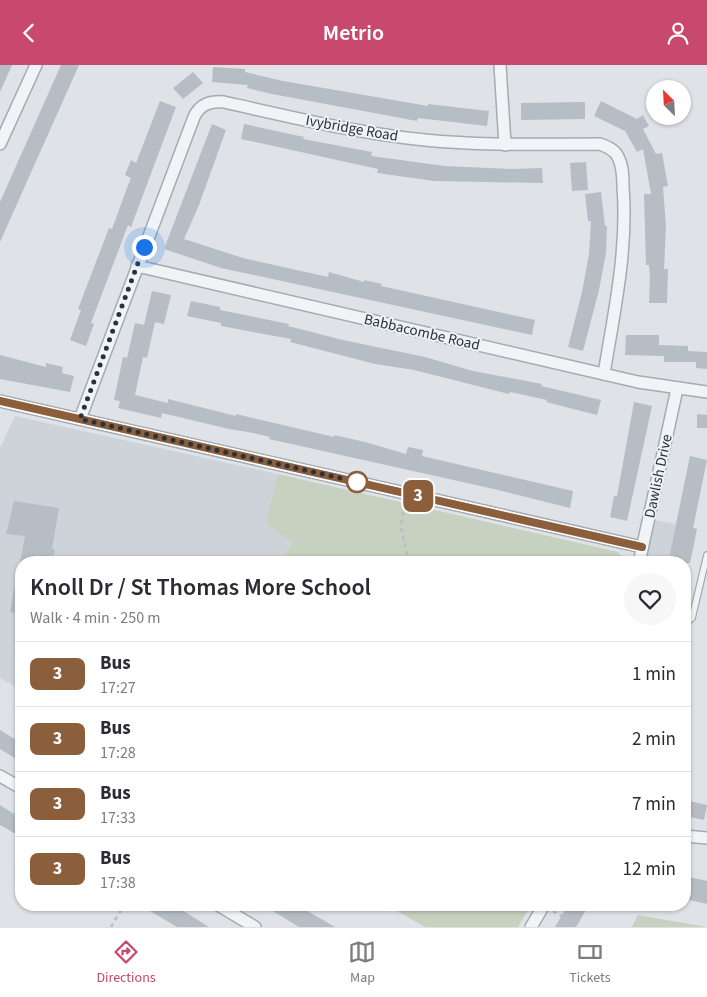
<!DOCTYPE html>
<html lang="en">
<head>
<meta charset="utf-8">
<style>
	:root { --surface:#fff; --page:#f7f7f7; --text:#2b2b33; --muted:#7c7c81; --line:#e1e1e2; --accent:#c9486d }
	body { margin:0; font-family:"Source Sans 3",sans-serif; background:var(--page); color:var(--text); height:100vh; display:flex; flex-direction:column; font-size:19px; white-space:nowrap }
	* { box-sizing:border-box; margin:0 }
	p { font-size:16px; color:var(--muted) }
	.icon { flex:none; width:28px; height:28px; fill:none; stroke:currentColor; stroke-width:2; stroke-linecap:round; stroke-linejoin:round }
	.map { position:relative; flex:1; overflow:hidden }
	.details { position:absolute; left:15px; top:491px; width:676px; height:355px; display:flex; flex-direction:column; background:var(--surface); border-radius:20px; box-shadow:0 1px 4px #0004 }
	.details>* { flex:none }
	.badge { padding:0 10px; border-radius:8px; font-size:18px; line-height:32px }
	.needle { width:32px; rotate:336deg }
	.controls { position:absolute; left:646px; top:15px; display:grid; gap:10px }
	.controls a { display:grid; place-items:center; width:45px; height:45px; border-radius:50%; background:var(--surface); box-shadow:0 1px 4px #0004; font-size:25px }
	.you { position:absolute; width:25px; height:25px; margin:-12px; border:4px solid #fff; border-radius:50%; background:#1a73e8; box-shadow:0 0 0 8px #1a73e833 }
	.map>.badge { position:absolute; translate:-50% -50%; box-shadow:0 0 0 2px #fff }
	.round { display:grid; place-items:center; flex:none; width:52px; height:52px; border-radius:26px; background:var(--page) }
	.head { display:flex; align-items:center; justify-content:space-between; height:85px; padding:0 15px }
	h1 { font-size:24px; font-weight:600; line-height:38px }
	ul { padding:0; list-style:none }
	li { display:flex; align-items:center; gap:15px; height:65px; padding:0 15px; border-top:1px solid var(--line) }
	li div { flex:1 }
	li b { display:block; font-size:19px }
	li em { font-style:normal }
	li .badge { min-width:55px; font-weight:700; text-align:center }
	header { display:flex; justify-content:space-between; align-items:center; height:65px; padding:0 15px; background:var(--accent); color:#fff; font-size:22px; font-weight:600 }
	.menu { display:flex; justify-content:space-around; align-items:center; height:70px; border-top:1px solid var(--line); background:var(--surface); font-size:14px; color:var(--muted) }
	.menu a { display:grid; justify-items:center; gap:2px }
	.menu .selected { color:var(--accent) }
	.map>svg:first-child { display:block }
</style>
</head>
<body>
<header><svg class="icon" aria-label="back" viewBox="0 0 24 24"><path d="M15 5l-7 7 7 7"/></svg>Metrio<svg class="icon" aria-label="person" viewBox="0 0 24 24"><circle cx="12" cy="8" r="4"/><path d="M4 21q1-7 8-7t8 7"/></svg></header>
<div class="map">
<svg width="707" height="862" viewBox="0 0 707 862">
	<rect width="100%" height="100%" fill="#dfe3e8"/>
	<g fill="#cdd3d9">
		<path d="M15,351L278,409L267,458L293,478L279,497L21,498V625L0,613V383Z"/>
		<path d="M648,454L676,459L668,497L639,498Z"/>
	</g>
	<g fill="#c7d1c0">
		<path d="M278,409L618,487L627,497H279L293,478L266,458Z"/>
		<path d="M386,840H531L518,862H425Z"/>
		<path d="M638,850L707,862H632Z"/>
	</g>
	<g fill="#b6bdc4">
		<path d="M0,0H12L0,27Z"/>
		<path d="M61,0H79L0,177V137Z"/>
		<path d="M213,2L245,4V7L283,16L428,41V39L489,46L487,61L418,53L417,56L272,29L247,23L248,20L212,17Z"/>
		<path d="M193,7L203,18L183,34L173,23Z"/>
		<path d="M160,36L176,42L131,162L128,160L91,258L94,259L86,281L70,275L81,245L78,244L109,163L112,164L127,123L131,113L125,110L131,95L136,98Z"/>
		<path d="M601,36L637,54L643,50L649,61L643,64L656,89L662,88L668,121L663,122L666,161L664,204H668L667,238H649L650,212L649,200H646L644,129H651L643,84L637,87L625,66L594,51Z"/>
		<path d="M585,37V54L521,55V38Z"/>
		<path d="M212,59L226,65L199,140L184,174L243,193L328,212L329,207L364,217V215L382,219L381,221L535,255L532,270L221,203L164,184Z"/>
		<path d="M244,59L304,72L303,74L372,87L371,91L445,101L512,104L542,103L543,118L434,116L377,108L378,104L241,74Z"/>
		<path d="M586,97L588,125L572,126L570,98Z"/>
		<path d="M601,127L605,161H607L606,188L599,225L583,286L568,282L582,227L589,189L591,156H588L585,129Z"/>
		<path d="M152,226L171,230L164,259L155,257L147,293L143,292L135,330L168,338V334L236,351V349L334,372V370L365,377L406,389L408,382L423,385L422,391L573,426L570,443L494,424L269,374L270,372L248,367L229,364L162,348L161,353L118,343L120,336L114,335L123,292L127,293L135,258L144,260Z"/>
		<path d="M191,236L220,242V245L289,259L288,261L343,275L425,292L473,306L542,319L541,321L601,335L597,350L546,337L547,335L510,327L509,329L414,305L375,299L290,277L291,274L221,261V258L187,251Z"/>
		<path d="M626,270H659V280L688,281V286L707,287V304L696,303V297H664V291L625,290Z"/>
		<path d="M0,290L46,302V298L63,302L62,308L74,311L70,327L0,314Z"/>
		<path d="M634,337L652,341L627,456L610,452L614,431H617Z"/>
		<path d="M697,349L707,350V363H697Z"/>
		<path d="M690,391L707,395L693,463L697,464L694,479L690,498H668Z"/>
		<path d="M14,436L59,443L52,484H55L52,498H20L25,471L6,469Z"/>
		<path d="M16,514H21V549L10,547Z"/>
		<path d="M0,665L21,678V697L0,684Z"/>
		<path d="M685,735L707,740L704,755L685,751Z"/>
		<path d="M21,738V772L0,760V740L14,749Z"/>
		<path d="M689,812L707,816V839L685,834Z"/>
		<path d="M140,840H174L209,862H177Z"/>
		<path d="M263,840H297L335,862H299Z"/>
		<path d="M568,840H589L576,862H555Z"/>
	</g>
	<g fill="none" stroke-linecap="round" stroke-linejoin="round">
		<defs>
			<path id="service" d="M685,559L692,553L707,490"/>
			<g id="minor">
				<path d="M500,0L505,80"/>
				<path d="M0,79L36,0"/>
				<path d="M137,201L638,317L707,327"/>
				<path d="M0,336L642,482"/>
				<path d="M80,354L194,52C200,39 210,36 224,37C290,52 357,68 425,75C484,81 542,79 600,79C608,82 615,85 618,92C623,101 623,113 623,122C628,185 614,247 604,309"/>
				<path d="M639,498L677,324"/>
				<path d="M0,711L21,723"/>
				<path d="M685,771L707,773"/>
				<path d="M218,840L255,862"/>
				<path d="M531,862L544,840"/>
			</g>
		</defs>
		<use href="#service" stroke="#a4abb2" stroke-width="8"/>
		<use href="#minor" stroke="#a4abb2" stroke-width="14"/>
		<g stroke="#b9bec2" stroke-width="2.5" stroke-dasharray="4 4" stroke-linecap="butt">
			<path d="M404,439L401,462L409,498"/>
			<path d="M553,846L580,862"/>
			<path d="M111,862L124,840"/>
		</g>
		<use href="#service" stroke="#f1f4f6" stroke-width="5.5"/>
		<use href="#minor" stroke="#f1f4f6" stroke-width="11"/>
	</g>
	<g fill="none" stroke-linecap="round" stroke-linejoin="round">
		<defs>
			<path id="line" d="M0,336L642,482"/>
		</defs>
		<use href="#line" stroke="#fff" stroke-width="11"/>
		<use href="#line" stroke="#8b5e3c" stroke-width="8"/>
		<path stroke="#28333e" stroke-width="5" stroke-dasharray="0 9" d="M144,182L80,354L357,417"/>
	</g>
	<circle fill="#fff" stroke="#8b5e3c" stroke-width="2.5" cx="357" cy="417" r="10"/>
	<g text-anchor="middle" stroke-width="4" stroke-linejoin="round" paint-order="stroke">
		<g font-size="15" fill="#28333e" stroke="#eef2f5">
			<text transform="translate(352 63) rotate(10)" y="5">Ivybridge Road</text>
			<text transform="translate(422 267) rotate(13)" y="5">Babbacombe Road</text>
			<text transform="translate(658 411) rotate(-78)" y="5">Dawlish Drive</text>
		</g>
	</g>
</svg>
<div class="controls">
<a><svg class="needle" viewBox="-14 -14 28 28"><path d="M0-13l5 13h-10z" fill="#e53935"/><path d="M0 13l5-13h-10z" fill="#7c7c81"/></svg></a>
</div>
<div class="you" style="left:144px;top:182px"></div>
<b class="badge" style="left:418px;top:431px;background:#8b5e3c;color:#fff">3</b>
<section class="details">
<div class="head"><div><h1>Knoll Dr / St Thomas More School</h1><p>Walk · 4 min · 250 m</p></div><a class="round"><svg class="icon" aria-label="heart" viewBox="0 0 24 24"><path d="M12 20l-8-8c-3-5 5-10 8-4 3-6 11-1 8 4z"/></svg></a></div>
<ul>
<li><span class="badge" style="background:#8b5e3c;color:#fff">3</span><div><b>Bus</b><p>17:27</p></div><em>1 min</em></li>
<li><span class="badge" style="background:#8b5e3c;color:#fff">3</span><div><b>Bus</b><p>17:28</p></div><em>2 min</em></li>
<li><span class="badge" style="background:#8b5e3c;color:#fff">3</span><div><b>Bus</b><p>17:33</p></div><em>7 min</em></li>
<li><span class="badge" style="background:#8b5e3c;color:#fff">3</span><div><b>Bus</b><p>17:38</p></div><em>12 min</em></li>
</ul>
</section>
</div>
<nav class="menu">
<a class="selected"><svg class="icon" aria-label="directions" viewBox="0 0 24 24"><path d="M12 3l9 9-9 9-9-9zM9 14v-3h6M13 9l2 2-2 2"/></svg>Directions</a>
<a><svg class="icon" aria-label="map" viewBox="0 0 24 24"><path d="M3 6l6-2 6 2 6-2v14l-6 2-6-2-6 2zM9 4v14M15 6v14"/></svg>Map</a>
<a><svg class="icon" aria-label="tickets" viewBox="0 0 24 24"><path d="M3 7h18v10H3zM15 7v10"/></svg>Tickets</a>
</nav>
</body>
</html>
